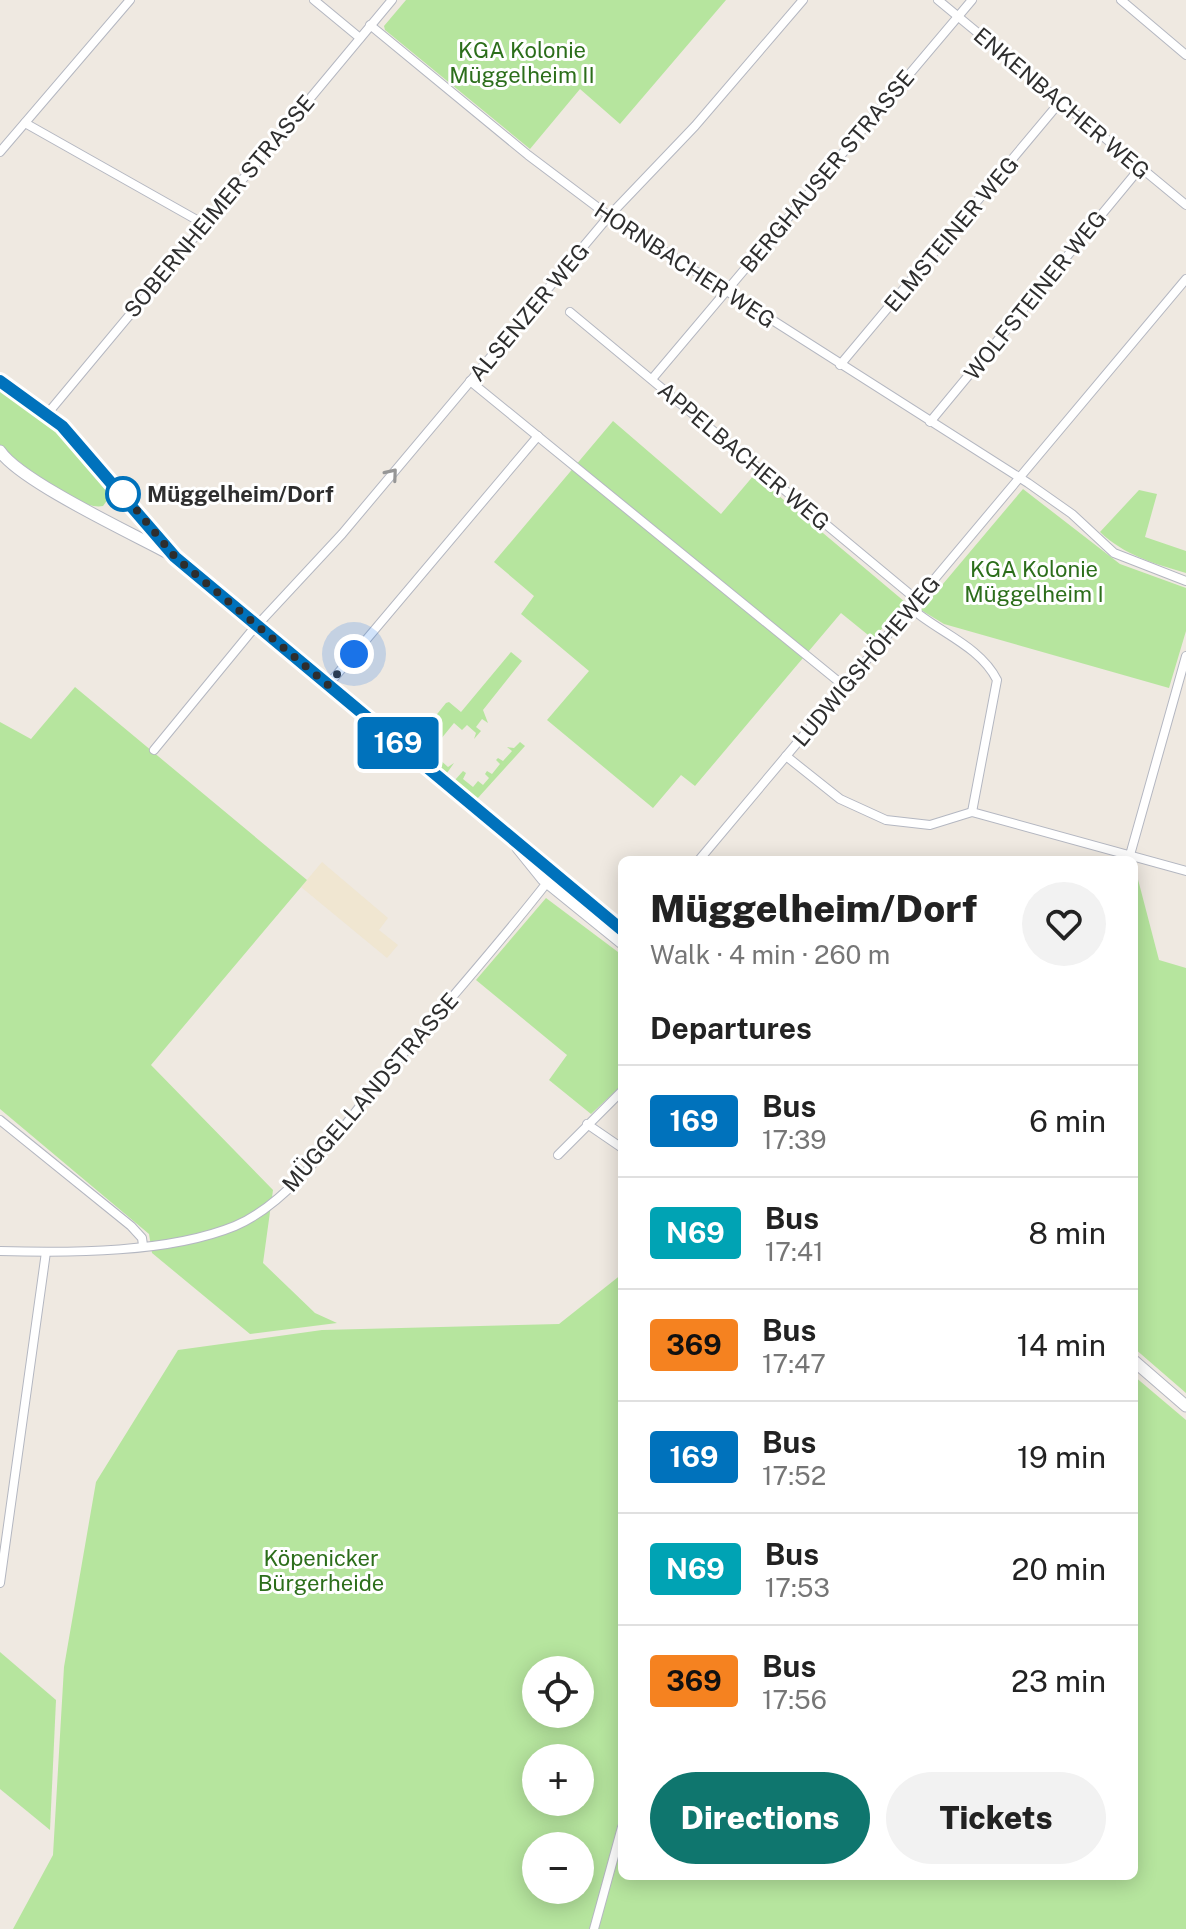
<!DOCTYPE html>
<html lang="en">
<head>
<meta charset="utf-8">
<style>
	:root { --surface:#fff; --page:#f2f2f2; --text:#222; --muted:#767676; --line:#e0e0e0; --accent:#0f766e }
	body { margin:0; font-family:"Public Sans",sans-serif; background:var(--page); color:var(--text); height:100vh; display:flex; flex-direction:column; font-size:30px; white-space:nowrap }
	* { box-sizing:border-box; margin:0 }
	p { font-size:26px; color:var(--muted) }
	.icon { flex:none; width:44px; height:44px; fill:none; stroke:currentColor; stroke-width:2; stroke-linecap:round; stroke-linejoin:round }
	.map { position:relative; flex:1; overflow:hidden }
	.drawer { position:absolute; left:618px; top:856px; width:520px; height:1024px; display:flex; flex-direction:column; background:var(--surface); border-radius:12px; box-shadow:0 4px 20px #0003 }
	.drawer>* { flex:none }
	.badge { padding:0 16px; border-radius:6px; font-size:28px; line-height:52px }
	.buttons { position:absolute; left:522px; top:1656px; display:grid; gap:16px }
	.buttons a { display:grid; place-items:center; width:72px; height:72px; border-radius:50%; background:var(--surface); box-shadow:0 4px 20px #0003; font-size:40px }
	.you { position:absolute; width:40px; height:40px; margin:-20px; border:6px solid #fff; border-radius:50%; background:#1a73e8; box-shadow:0 0 0 12px #1a73e833 }
	.map>.badge { position:absolute; translate:-50% -50%; box-shadow:0 0 0 4px #fff }
	h2 { padding:0 32px; font-size:30px; line-height:72px }
	.round { display:grid; place-items:center; flex:none; width:84px; height:84px; border-radius:42px; background:var(--page) }
	.headline { display:flex; align-items:center; justify-content:space-between; height:136px; padding:0 32px }
	h1 { font-size:38px; font-weight:800; line-height:60px }
	.button { display:flex; gap:16px; margin-top:auto; padding:16px 32px }
	.button a { flex:1; height:92px; border-radius:48px; background:var(--accent); color:#fff; font-size:32px; font-weight:800; line-height:92px; text-align:center }
	.button a+a { background:var(--page); color:var(--text) }
	ul { padding:0; list-style:none }
	li { display:flex; align-items:center; gap:24px; height:112px; padding:0 32px; border-top:2px solid var(--line) }
	li div { flex:1 }
	li b { display:block; font-size:30px }
	li em { font-style:normal }
	li .badge { min-width:88px; font-weight:700; text-align:center }
	.map>svg:first-child { display:block }
</style>
</head>
<body>
<div class="map">
<svg width="1186" height="1929" viewBox="0 0 1186 1929">
	<rect width="100%" height="100%" fill="#efe9e1"/>
	<path fill="#f0e6d1" d="M322,862L388,918L379,930L398,945L387,958L301,887Z"/>
	<g fill="#b6e59e" fill-rule="evenodd">
		<path d="M406,0H726L620,124L580,89L530,149L385,30L384,26Z"/>
		<path d="M0,385L61,429L111,487V495L103,506C79,512 19,462 0,446Z"/>
		<path d="M613,421L721,514L754,475L905,602L873,639L841,613L695,786L681,775L653,808L547,720L589,671L521,614L534,596L494,562Z"/>
		<path d="M1023,489L1120,564L1186,588V631L1169,688L944,624L921,610Z"/>
		<path d="M1139,490L1157,494L1145,537L1186,551V573C1155,564 1124,555 1100,532Z"/>
		<path d="M511,652L522,661L483,710L488,723L482,719L476,727L481,731L474,739L476,733L467,725L462,730L454,723L436,745L442,753L438,758L448,767L454,763L447,773L413,744L446,703L449,702L461,712Z"/>
		<path d="M75,687L307,880L151,1065L273,1190L263,1263L315,1313L337,1323L250,1334L152,1253L149,1234L0,1109V722L31,739Z"/>
		<path d="M520,742L525,746L477,799L455,780L463,771L466,773L463,779L473,787L478,781L483,785L489,778L485,774L487,771L492,774L500,764L496,760L498,758L503,761L512,751L507,747L514,748Z"/>
		<path d="M1134,864L1159,960L1186,968V1393L1134,1348Z"/>
		<path d="M546,898L622,955V1085L591,1114L549,1080L567,1055L476,980Z"/>
		<path d="M622,1274V1876H1134V1376L1186,1420V1929H13L53,1855L64,1667L96,1482L178,1350L322,1330L559,1324ZM536,1670H580V1714H536ZM536,1758H580V1802H536ZM536,1846H580V1890H536Z"/>
		<path d="M0,1652L56,1700L50,1830L0,1789Z"/>
	</g>
	<g fill="none" stroke-linecap="round" stroke-linejoin="round">
		<defs>
			<g id="street">
				<path d="M314,0L360,38"/>
				<path d="M938,0L1186,205"/>
				<path d="M1121,0L1186,55"/>
				<path d="M370,25L528,155L609,216L1028,483L1072,514L1114,553L1186,581"/>
				<path d="M25,123L204,224"/>
				<path d="M0,152L130,0"/>
				<path d="M570,312L917,600"/>
				<path d="M840,365L1060,102"/>
				<path d="M652,379L972,0"/>
				<path d="M470,381L844,686"/>
				<path d="M48,413L392,0"/>
				<path d="M930,422L1140,168"/>
				<path d="M911,608C938,632 980,646 997,680L972,812"/>
				<path d="M328,685L538,436"/>
				<path d="M154,750L250,633L342,534L609,216L695,126L803,0"/>
				<path d="M786,756L840,799L886,820L930,825L972,812L1186,871"/>
				<path d="M1130,855L1186,656"/>
				<path d="M699,860L1186,279"/>
				<path d="M0,1120L131,1226L142,1238L143,1245"/>
				<path d="M587,1124L622,1148"/>
				<path d="M558,1155L622,1091"/>
				<path d="M0,1251C71,1253 169,1253 235,1226C294,1201 344,1124 384,1076C440,1011 497,947 549,880"/>
				<path d="M0,1583L46,1252"/>
				<path d="M594,1929L622,1827"/>
			</g>
			<g id="secondary">
				<path d="M0,381L62,426L175,557L622,930"/>
				<path d="M0,451C20,481 131,533 168,553"/>
				<path d="M518,848L543,879L622,943"/>
				<path d="M1134,1361L1186,1406"/>
			</g>
		</defs>
		<use href="#street" stroke="#b4b7c1" stroke-width="10"/>
		<use href="#secondary" stroke="#b4b7c1" stroke-width="13"/>
		<use href="#street" stroke="#fff" stroke-width="8"/>
		<use href="#secondary" stroke="#fff" stroke-width="11"/>
	</g>
	<defs><path id="oneway-chevron" d="M-2-3.5L2.5 0L-2 3.5" fill="none" stroke-width="1.6" stroke-linecap="round" stroke-linejoin="round" transform="scale(2)"/></defs>
	<use stroke="#969696" href="#oneway-chevron" transform="translate(392 474) rotate(-50)"/>
	<g fill="none" stroke-linecap="round" stroke-linejoin="round">
		<defs>
			<path id="line" d="M0,381L62,426L175,557L622,930"/>
		</defs>
		<use href="#line" stroke="#fff" stroke-width="18"/>
		<use href="#line" stroke="#0072bc" stroke-width="12"/>
		<path stroke="#2e2e2e" stroke-width="8" stroke-dasharray="0 14.4" d="M123,494L121,491L175,557L328,685L354,654"/>
	</g>
	<circle fill="#fff" stroke="#0072bc" stroke-width="4" cx="123" cy="494" r="16"/>
	<g text-anchor="middle" stroke-width="6" stroke-linejoin="round" paint-order="stroke">
		<g font-size="22" fill="#2c6e1b" stroke="#fff">
			<text x="522" y="58">KGA Kolonie<tspan x="522" dy="25">Müggelheim II</tspan></text>
			<text x="1034" y="577">KGA Kolonie<tspan x="1034" dy="25">Müggelheim I</tspan></text>
			<text x="321" y="1566">Köpenicker<tspan x="321" dy="25">Bürgerheide</tspan></text>
		</g>
		<g font-size="22" fill="#2e2e2e" stroke="#fff">
			<text transform="translate(1062 103) rotate(40)" y="8">ENKENBACHER WEG</text>
			<text transform="translate(827 171) rotate(-50)" y="8">BERGHAUSER STRASSE</text>
			<text transform="translate(219 206) rotate(-50)" y="8">SOBERNHEIMER STRASSE</text>
			<text transform="translate(951 234) rotate(-50)" y="8">ELMSTEINER WEG</text>
			<text transform="translate(685 265) rotate(33)" y="8">HORNBACHER WEG</text>
			<text transform="translate(1035 295) rotate(-51)" y="8">WOLFSTEINER WEG</text>
			<text transform="translate(529 312) rotate(-50)" y="8">ALSENZER WEG</text>
			<text transform="translate(744 456) rotate(40)" y="8">APPELBACHER WEG</text>
			<text transform="translate(866 661) rotate(-50)" y="8">LUDWIGSHÖHEWEG</text>
			<text transform="translate(370 1092) rotate(-49)" y="8">MÜGGELLANDSTRASSE</text>
		</g>
		<g font-size="22" font-weight="bold" fill="#2e2e2e" stroke="#fff" text-anchor="start">
			<text x="147" y="502">Müggelheim/Dorf</text>
		</g>
	</g>
</svg>
<div class="buttons">
<a><svg class="icon" aria-label="locate" viewBox="0 0 24 24"><circle cx="12" cy="12" r="6"/><path d="M12 2v4M12 18v4M2 12h4M18 12h4"/></svg></a>
<a>+</a>
<a>−</a>
</div>
<div class="you" style="left:354px;top:654px"></div>
<b class="badge" style="left:398px;top:743px;background:#0072bc;color:#fff">169</b>
<section class="drawer">
<div class="headline"><div><h1>Müggelheim/Dorf</h1><p>Walk · 4 min · 260 m</p></div><a class="round"><svg class="icon" aria-label="heart" viewBox="0 0 24 24"><path d="M12 20l-8-8c-3-5 5-10 8-4 3-6 11-1 8 4z"/></svg></a></div>
<h2>Departures</h2>
<ul>
<li><span class="badge" style="background:#0072bc;color:#fff">169</span><div><b>Bus</b><p>17:39</p></div><em>6 min</em></li>
<li><span class="badge" style="background:#00a3b4;color:#fff">N69</span><div><b>Bus</b><p>17:41</p></div><em>8 min</em></li>
<li><span class="badge" style="background:#f58220;color:#111">369</span><div><b>Bus</b><p>17:47</p></div><em>14 min</em></li>
<li><span class="badge" style="background:#0072bc;color:#fff">169</span><div><b>Bus</b><p>17:52</p></div><em>19 min</em></li>
<li><span class="badge" style="background:#00a3b4;color:#fff">N69</span><div><b>Bus</b><p>17:53</p></div><em>20 min</em></li>
<li><span class="badge" style="background:#f58220;color:#111">369</span><div><b>Bus</b><p>17:56</p></div><em>23 min</em></li>
</ul>
<div class="button"><a>Directions</a><a>Tickets</a></div>
</section>
</div>
</body>
</html>
